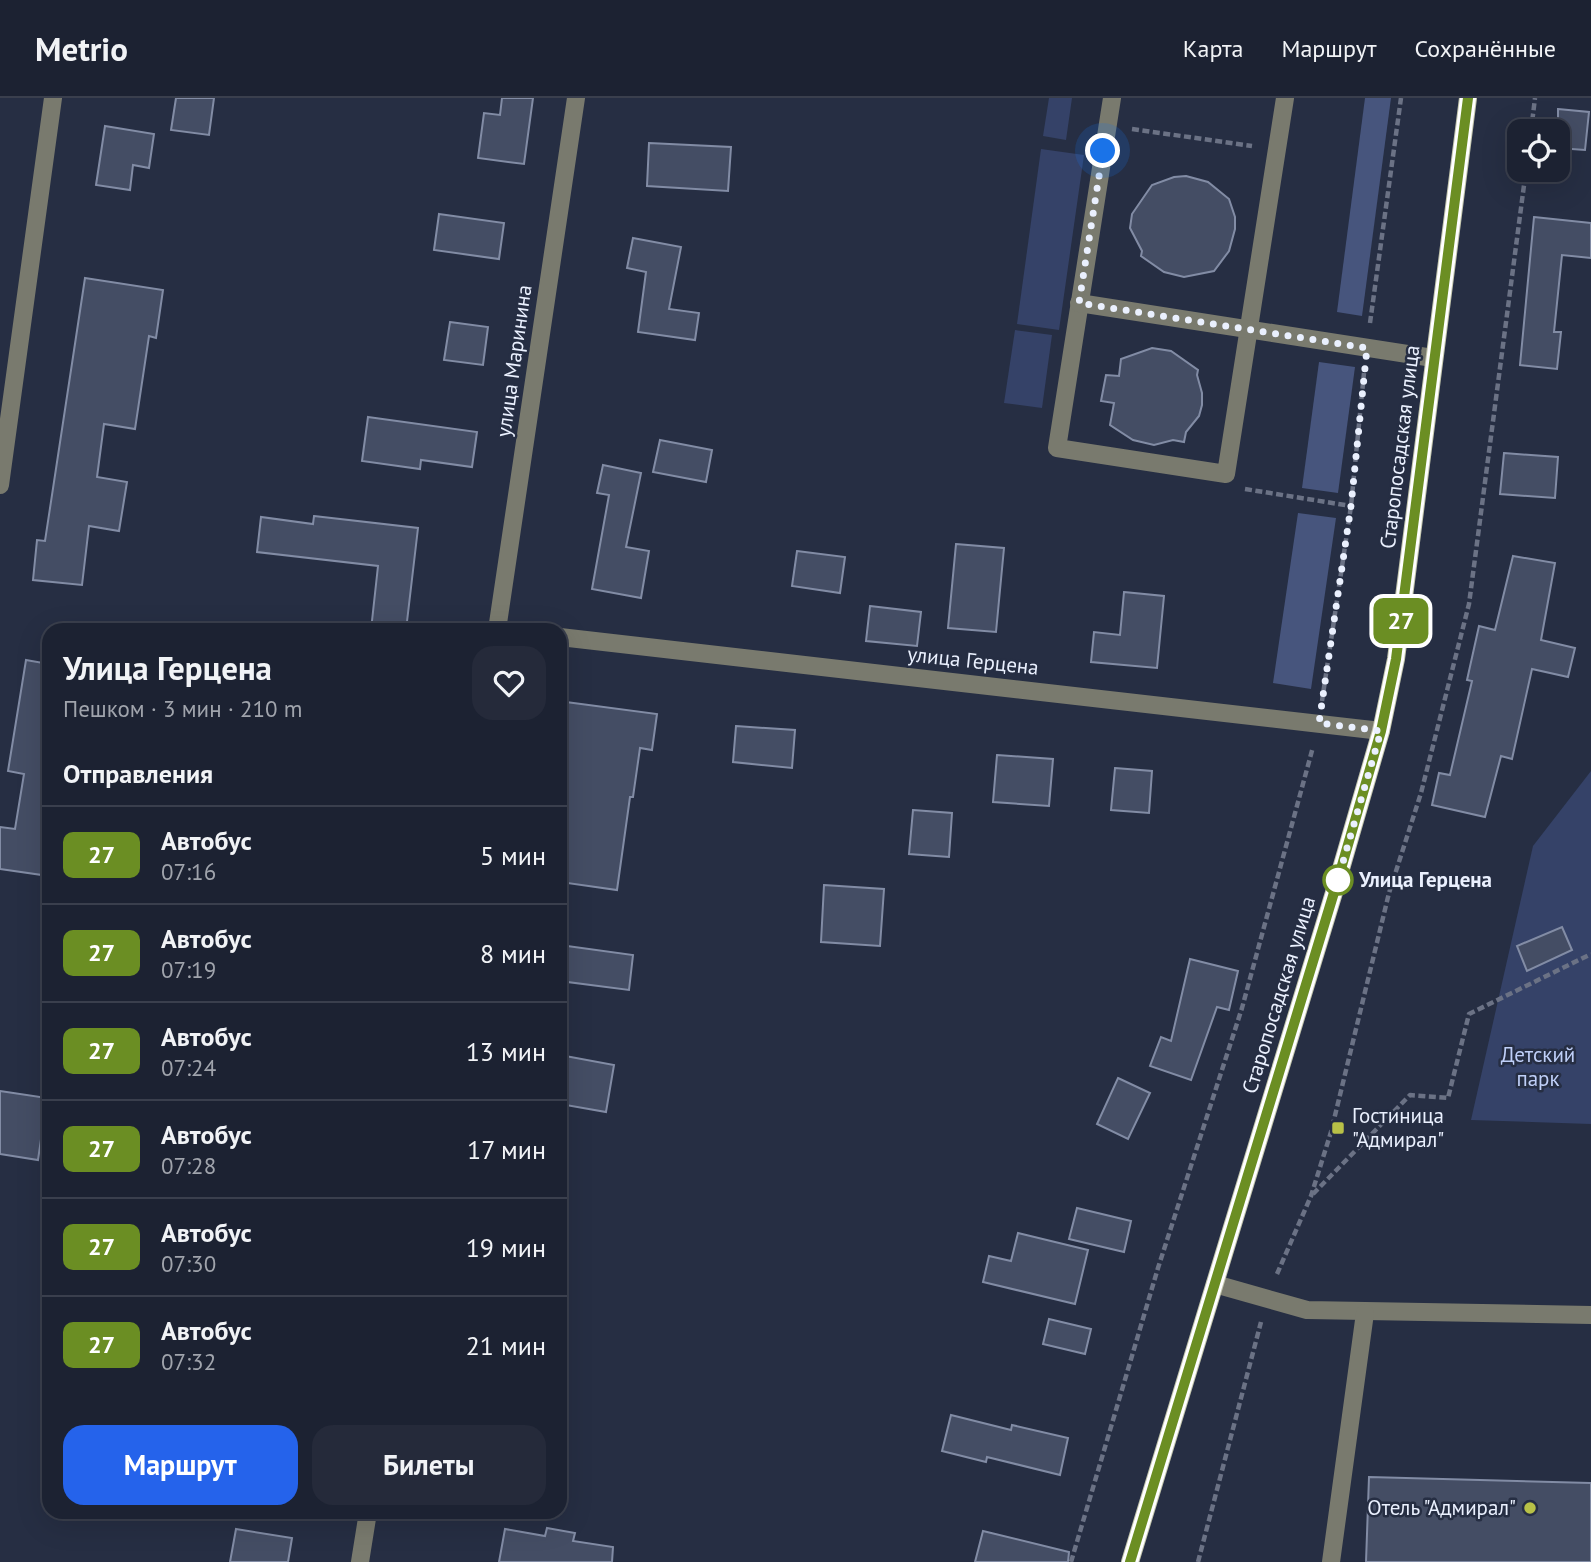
<!DOCTYPE html>
<html lang="ru">
<head>
<meta charset="utf-8">
<style>
	:root { --surface:#1c2232; --page:#252a3a; --text:#f1f3f6; --muted:#a0a4ac; --line:#3a3f4d; --accent:#2563eb }
	body { margin:0; font-family:"PT Sans",sans-serif; background:var(--page); color:var(--text); height:100vh; display:flex; flex-direction:column; font-size:26px; white-space:nowrap }
	* { box-sizing:border-box; margin:0 }
	p { font-size:23px; color:var(--muted) }
	.icon { flex:none; width:38px; height:38px; fill:none; stroke:currentColor; stroke-width:2; stroke-linecap:round; stroke-linejoin:round }
	.map { position:relative; flex:1; overflow:hidden }
	.panel { position:absolute; left:42px; top:525px; width:525px; height:896px; display:flex; flex-direction:column; background:var(--surface); border-radius:21px; box-shadow:0 7px 28px #0002,0 0 0 2px var(--line) }
	.panel>* { flex:none }
	.badge { padding:0 14px; border-radius:10px; font-size:24px; line-height:46px }
	.fabs { position:absolute; left:1507px; top:21px; display:grid; gap:14px }
	.fabs a { display:grid; place-items:center; width:63px; height:63px; border-radius:14px; background:var(--surface); box-shadow:0 7px 28px #0002,0 0 0 2px var(--line); font-size:35px }
	.you { position:absolute; width:35px; height:35px; margin:-18px; border:5px solid #fff; border-radius:50%; background:#1a73e8; box-shadow:0 0 0 10px #1a73e833 }
	.map>.badge { position:absolute; translate:-50% -50%; box-shadow:0 0 0 4px #fff }
	h2 { padding:0 21px; font-size:26px; line-height:63px }
	.round { display:grid; place-items:center; flex:none; width:74px; height:74px; border-radius:21px; background:var(--page) }
	.overview { display:flex; align-items:center; justify-content:space-between; height:119px; padding:0 21px }
	h1 { font-size:33px; font-weight:700; line-height:52px }
	.cta { display:flex; gap:14px; margin-top:auto; padding:14px 21px }
	.cta a { flex:1; height:80px; border-radius:21px; background:var(--accent); color:#fff; font-size:28px; font-weight:700; line-height:80px; text-align:center }
	.cta a+a { background:var(--page); color:var(--text) }
	ul { padding:0; list-style:none }
	li { display:flex; align-items:center; gap:21px; height:98px; padding:0 21px; border-top:2px solid var(--line) }
	li div { flex:1 }
	li b { display:block; font-size:26px }
	li em { font-style:normal }
	li .badge { min-width:77px; font-weight:700; text-align:center }
	header { display:flex; align-items:center; gap:42px; box-sizing:border-box; height:98px; padding:0 35px; background:var(--surface); border-bottom:2px solid var(--line) }
	header strong { font-size:33px }
	nav { display:flex; gap:38px; margin-inline-start:auto; font-size:24px }
	.map>svg:first-child { display:block }
</style>
</head>
<body>
<header>
<strong>Metrio</strong>
<nav><a>Карта</a><a>Маршрут</a><a>Сохранённые</a></nav>
</header>
<div class="map">
<svg width="1591" height="1464" viewBox="0 0 1591 1464">
	<rect width="100%" height="100%" fill="#262e43"/>
	<g fill="#354268">
		<path d="M1049,0H1072L1066,42L1043,38Z"/>
		<path d="M1041,51L1084,57L1059,232L1017,226Z"/>
		<path d="M1015,232L1052,237L1042,310L1004,305Z"/>
		<path d="M1591,673V1026L1471,1022L1533,748Z"/>
	</g>
	<g fill="#47557d">
		<path d="M1365,0H1391L1362,218L1337,214Z"/>
		<path d="M1319,264L1355,269L1338,395L1302,390Z"/>
		<path d="M1298,415L1336,420L1311,591L1273,585Z"/>
	</g>
	<g fill="#444d64" stroke="#828ca5" stroke-width="2">
		<path d="M176,0H214L209,37L171,32Z"/>
		<path d="M502,0H533L524,66L478,60L484,15L500,17Z"/>
		<path d="M1558,11L1589,14L1585,52L1558,50Z"/>
		<path d="M105,28L154,36L149,70L133,67L130,92L96,87Z"/>
		<path d="M649,45L731,49L728,93L647,88Z"/>
		<path d="M1186,78L1208,84L1229,101L1235,119V131L1229,153L1214,173L1184,179L1164,174L1141,158L1142,153L1130,130L1132,116L1152,87L1174,79Z"/>
		<path d="M439,116L504,125L499,161L434,152Z"/>
		<path d="M1534,119L1591,125V160L1562,157L1554,234H1561L1557,271L1520,267Z"/>
		<path d="M633,140L681,149L669,211L699,215L695,242L638,234L646,174L627,170Z"/>
		<path d="M85,180L163,192L156,240L149,238L135,331L104,326L97,379L127,384L119,433L89,428L82,487L33,482L37,442L45,443Z"/>
		<path d="M450,224L488,229L483,267L444,262Z"/>
		<path d="M1152,250L1171,253L1198,272L1197,277L1202,295V307L1199,318L1186,334L1184,344L1173,342L1154,347L1133,342L1110,327L1114,305L1101,303L1106,277L1119,278L1121,261Z"/>
		<path d="M368,319L477,334L472,369L421,362L420,371L362,363Z"/>
		<path d="M660,342L712,352L706,384L653,374Z"/>
		<path d="M1504,355L1558,359L1555,400L1500,396Z"/>
		<path d="M603,367L641,375L626,449L649,453L641,500L592,491L609,397L597,395Z"/>
		<path d="M314,418L418,430L406,532H371L378,468L257,454L261,419L313,426Z"/>
		<path d="M956,446L1004,450L996,534L948,530Z"/>
		<path d="M797,453L845,459L840,495L792,488Z"/>
		<path d="M1513,458L1555,465L1541,542L1575,550L1568,579L1532,571L1512,661L1501,658L1485,719L1432,707L1439,675L1450,677L1472,583L1467,582L1479,528L1495,532Z"/>
		<path d="M1124,494L1164,498L1157,570L1091,564L1094,534L1120,537Z"/>
		<path d="M870,508L921,514L917,548L866,543Z"/>
		<path d="M26,562L49,566V778L0,771V729L15,731L24,676L8,673Z"/>
		<path d="M566,604L657,616L652,652L640,650L633,699H630L617,792L560,784V687L565,648H560Z"/>
		<path d="M736,628L795,632L792,670L733,664Z"/>
		<path d="M997,657L1053,661L1049,708L993,704Z"/>
		<path d="M1115,670L1152,673L1149,715L1111,712Z"/>
		<path d="M913,712L952,715L949,759L909,756Z"/>
		<path d="M824,787L884,791L880,848L821,844Z"/>
		<path d="M1562,829L1572,852L1527,873L1517,848Z"/>
		<path d="M560,847L633,857L629,892L560,883Z"/>
		<path d="M1190,861L1238,873L1229,912L1217,909L1191,982L1150,968L1161,939L1171,943Z"/>
		<path d="M560,957L614,967L606,1014L560,1006Z"/>
		<path d="M1118,980L1150,995L1128,1041L1097,1026Z"/>
		<path d="M0,993L47,1000L38,1062L0,1056Z"/>
		<path d="M1077,1110L1131,1123L1124,1154L1069,1141Z"/>
		<path d="M1018,1135L1088,1152L1075,1206L983,1184L989,1158L1011,1163Z"/>
		<path d="M1049,1221L1091,1231L1085,1256L1043,1246Z"/>
		<path d="M951,1317L1011,1332L1012,1327L1068,1340L1060,1377L987,1359L986,1364L942,1353Z"/>
		<path d="M1369,1379L1591,1385V1464H1366Z"/>
		<path d="M547,1430L575,1435L573,1443L613,1449L612,1464H499L505,1431L545,1438Z"/>
		<path d="M236,1431L292,1440L288,1464H230Z"/>
		<path d="M983,1433L1069,1454L1068,1464H975Z"/>
	</g>
	<g fill="none" stroke-linecap="round" stroke-linejoin="round">
		<g stroke="#6b7285" stroke-width="4.5" stroke-dasharray="7 3.5" stroke-linecap="butt">
			<path d="M1132,31L1252,48"/>
			<path d="M1531,33L1535,0"/>
			<path d="M1370,225L1401,0"/>
			<path d="M1245,391L1351,408"/>
			<path d="M1322,603L1351,408L1364,275"/>
			<path d="M1313,1096L1410,997L1448,1000L1469,916L1591,856"/>
			<path d="M1277,1176L1311,1098L1331,1034L1389,795L1421,695L1469,506L1526,72"/>
			<path d="M1071,1464L1158,1170L1242,910L1313,649"/>
			<path d="M1198,1464L1261,1224"/>
		</g>
		<g stroke="#797a6e" stroke-width="18">
			<path d="M1112,0L1057,350L1226,376L1285,0"/>
			<path d="M1079,205L1433,260"/>
			<path d="M0,387L53,0"/>
			<path d="M497,532L576,0"/>
			<path d="M560,539L1381,633"/>
			<path d="M1215,1186L1307,1212L1591,1217"/>
			<path d="M360,1464L368,1414"/>
			<path d="M1331,1464L1365,1215"/>
		</g>
		<path stroke="#c3c6ad" stroke-width="18" d="M1130,1464L1336,788L1381,633L1396,561L1468,0"/>
	</g>
	<g fill="none" stroke-linecap="round" stroke-linejoin="round">
		<defs>
			<path id="line" d="M1130,1464L1336,788L1381,633L1396,561L1468,0"/>
		</defs>
		<use href="#line" stroke="#fff" stroke-width="16"/>
		<use href="#line" stroke="#6b8e23" stroke-width="10"/>
		<path stroke="#eaf0fe" stroke-width="7" stroke-dasharray="0 12.6" d="M1103,53L1079,205L1367,250L1351,408L1319,625L1381,633L1336,788L1338,782"/>
	</g>
	<circle fill="#fff" stroke="#6b8e23" stroke-width="3.5" cx="1338" cy="782" r="14"/>
	<g fill="#b8c147" stroke="#262e43" stroke-width="2.5">
		<rect x="1331" y="1023" width="14" height="14" rx="3.5"/>
		<circle cx="1530" cy="1410" r="7"/>
	</g>
	<g text-anchor="middle" stroke-width="5" stroke-linejoin="round" paint-order="stroke">
		<g font-size="21" fill="#eaf0fe" stroke="#262e43">
			<text transform="translate(514 263) rotate(-82)" y="7">улица Маринина</text>
			<text transform="translate(1400 349) rotate(-83)" y="7">Старопосадская улица</text>
			<text transform="translate(973 563) rotate(6)" y="7">улица Герцена</text>
			<text transform="translate(1279 897) rotate(-73)" y="7">Старопосадская улица</text>
		</g>
		<g font-size="21" font-weight="bold" fill="#eaf0fe" stroke="#262e43" text-anchor="start">
			<text x="1359" y="789">Улица Герцена</text>
		</g>
		<g font-size="21" fill="#bfcff8" stroke="#262e43">
			<text x="1538" y="964">Детский<tspan x="1538" dy="24">парк</tspan></text>
		</g>
		<g font-size="21" fill="#eaf0fe" stroke="#262e43" text-anchor="start">
			<text x="1352" y="1025">Гостиница<tspan x="1352" dy="24">"Адмирал"</tspan></text>
			<text x="1516" y="1417" text-anchor="end">Отель "Адмирал"</text>
		</g>
	</g>
</svg>
<div class="fabs">
<a><svg class="icon" aria-label="locate" viewBox="0 0 24 24"><circle cx="12" cy="12" r="6"/><path d="M12 2v4M12 18v4M2 12h4M18 12h4"/></svg></a>
</div>
<div class="you" style="left:1103px;top:53px"></div>
<b class="badge" style="left:1401px;top:523px;background:#6b8e23;color:#fff">27</b>
<section class="panel">
<div class="overview"><div><h1>Улица Герцена</h1><p>Пешком · 3 мин · 210 m</p></div><a class="round"><svg class="icon" aria-label="heart" viewBox="0 0 24 24"><path d="M12 20l-8-8c-3-5 5-10 8-4 3-6 11-1 8 4z"/></svg></a></div>
<h2>Отправления</h2>
<ul>
<li><span class="badge" style="background:#6b8e23;color:#fff">27</span><div><b>Автобус</b><p>07:16</p></div><em>5 мин</em></li>
<li><span class="badge" style="background:#6b8e23;color:#fff">27</span><div><b>Автобус</b><p>07:19</p></div><em>8 мин</em></li>
<li><span class="badge" style="background:#6b8e23;color:#fff">27</span><div><b>Автобус</b><p>07:24</p></div><em>13 мин</em></li>
<li><span class="badge" style="background:#6b8e23;color:#fff">27</span><div><b>Автобус</b><p>07:28</p></div><em>17 мин</em></li>
<li><span class="badge" style="background:#6b8e23;color:#fff">27</span><div><b>Автобус</b><p>07:30</p></div><em>19 мин</em></li>
<li><span class="badge" style="background:#6b8e23;color:#fff">27</span><div><b>Автобус</b><p>07:32</p></div><em>21 мин</em></li>
</ul>
<div class="cta"><a>Маршрут</a><a>Билеты</a></div>
</section>
</div>
</body>
</html>
